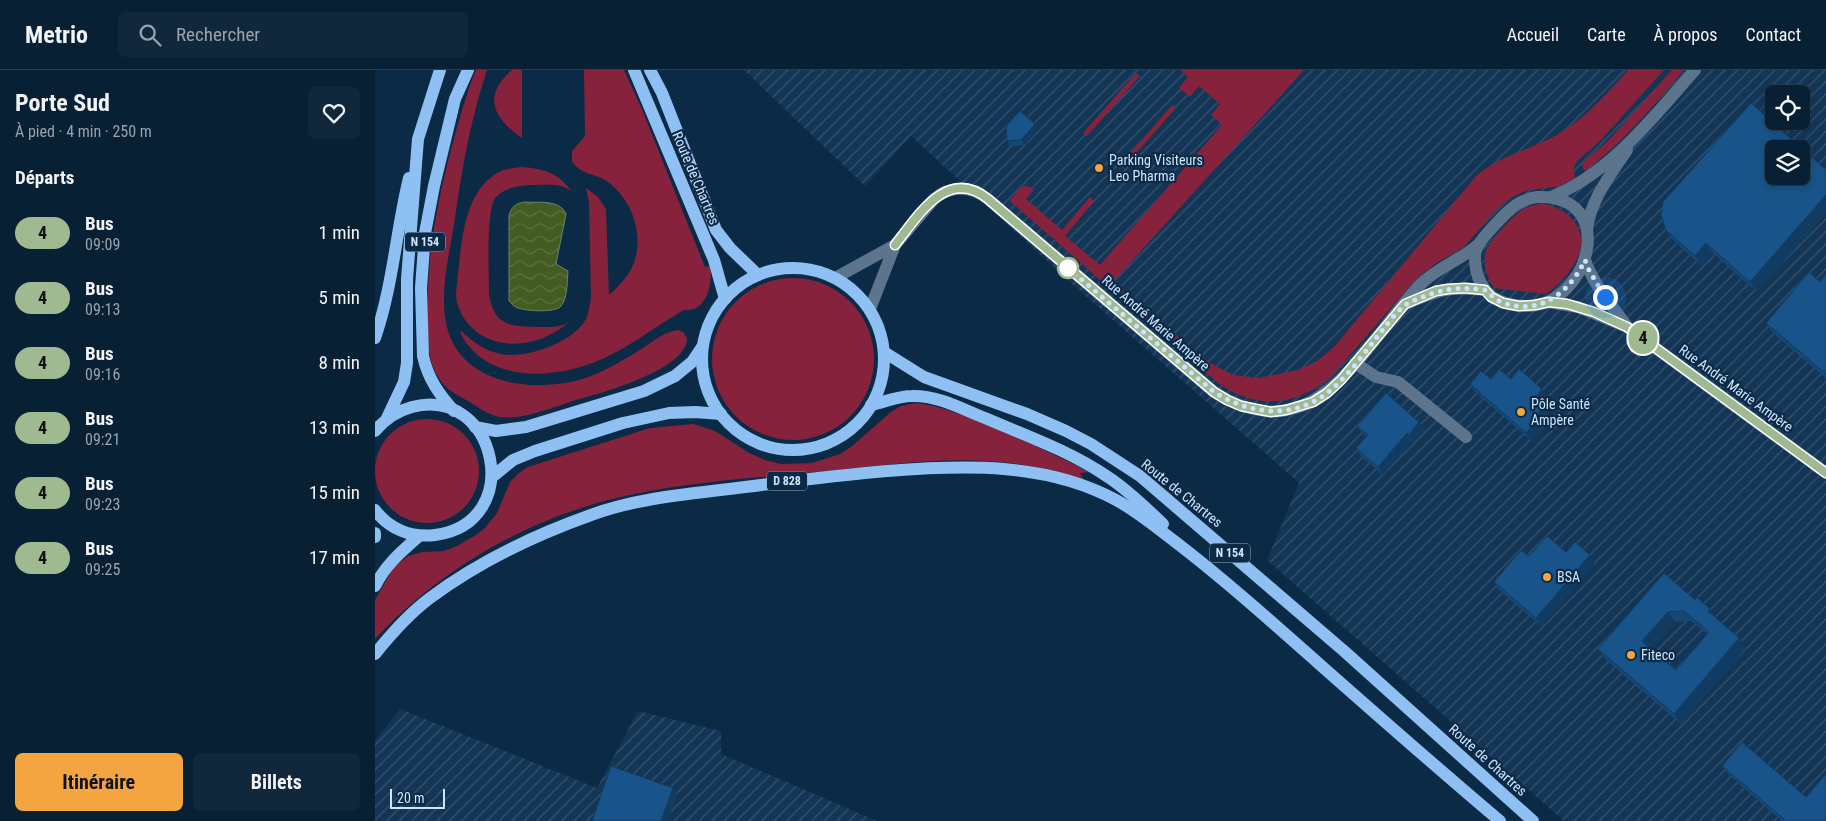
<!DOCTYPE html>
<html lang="fr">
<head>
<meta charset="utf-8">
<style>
	:root { --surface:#082034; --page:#11283c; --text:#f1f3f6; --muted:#98a3ac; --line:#293e4f; --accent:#f2a541 }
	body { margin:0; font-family:"Roboto Condensed",sans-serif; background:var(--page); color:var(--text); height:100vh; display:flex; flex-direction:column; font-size:19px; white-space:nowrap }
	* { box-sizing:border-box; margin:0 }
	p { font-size:16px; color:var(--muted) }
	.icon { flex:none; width:28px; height:28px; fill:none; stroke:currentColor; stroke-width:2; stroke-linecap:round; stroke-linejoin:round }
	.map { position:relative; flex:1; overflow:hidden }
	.drawer { display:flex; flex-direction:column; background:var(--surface); width:375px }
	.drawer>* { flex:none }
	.badge { padding:0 10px; border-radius:16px; font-size:18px; line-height:32px }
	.controls { position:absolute; left:1390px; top:15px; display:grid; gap:10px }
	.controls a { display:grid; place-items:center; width:45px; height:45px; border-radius:8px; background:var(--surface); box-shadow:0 2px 8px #0003,0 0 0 1px var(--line); font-size:25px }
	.scale { position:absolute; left:15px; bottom:12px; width:55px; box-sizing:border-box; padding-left:5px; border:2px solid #cce4fd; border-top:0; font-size:14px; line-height:18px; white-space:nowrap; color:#cce4fd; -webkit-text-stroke:4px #0b2a46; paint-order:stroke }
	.you { position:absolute; width:25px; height:25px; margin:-12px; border:4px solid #fff; border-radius:50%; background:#1a73e8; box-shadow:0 0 0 8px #1a73e833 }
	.map>.badge { position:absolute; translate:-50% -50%; box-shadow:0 0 0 2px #fff }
	h2 { padding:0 15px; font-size:19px; line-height:45px }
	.round { display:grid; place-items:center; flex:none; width:52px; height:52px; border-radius:8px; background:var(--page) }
	.headline { display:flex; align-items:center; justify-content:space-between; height:85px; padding:0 15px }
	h1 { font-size:24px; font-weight:700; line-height:38px }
	.action { display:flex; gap:10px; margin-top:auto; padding:10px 15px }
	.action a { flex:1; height:58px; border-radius:8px; background:var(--accent); color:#111; font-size:20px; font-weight:700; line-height:58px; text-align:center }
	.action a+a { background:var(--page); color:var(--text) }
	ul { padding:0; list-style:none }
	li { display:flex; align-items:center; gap:15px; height:65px; padding:0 15px }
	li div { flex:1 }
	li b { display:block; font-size:19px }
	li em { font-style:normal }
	li .badge { min-width:55px; font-weight:700; text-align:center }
	header { display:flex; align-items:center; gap:30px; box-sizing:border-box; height:70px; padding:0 25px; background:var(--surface); border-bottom:1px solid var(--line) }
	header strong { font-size:24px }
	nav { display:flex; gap:28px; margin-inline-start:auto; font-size:18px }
	.search { width:350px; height:45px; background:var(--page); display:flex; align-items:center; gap:12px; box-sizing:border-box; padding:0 18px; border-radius:8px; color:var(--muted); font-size:19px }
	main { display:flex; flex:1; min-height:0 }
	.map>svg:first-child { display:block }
</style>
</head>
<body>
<header>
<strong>Metrio</strong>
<div class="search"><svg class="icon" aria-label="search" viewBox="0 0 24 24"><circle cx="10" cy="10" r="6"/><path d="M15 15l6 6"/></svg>Rechercher</div>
<nav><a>Accueil</a><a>Carte</a><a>À propos</a><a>Contact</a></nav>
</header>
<main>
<section class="drawer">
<div class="headline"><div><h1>Porte Sud</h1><p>À pied · 4 min · 250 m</p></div><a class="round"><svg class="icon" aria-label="heart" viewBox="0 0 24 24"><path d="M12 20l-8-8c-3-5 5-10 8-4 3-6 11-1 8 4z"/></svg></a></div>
<h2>Départs</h2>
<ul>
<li><span class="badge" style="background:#9fb990;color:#111">4</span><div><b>Bus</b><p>09:09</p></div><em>1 min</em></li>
<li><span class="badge" style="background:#9fb990;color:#111">4</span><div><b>Bus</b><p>09:13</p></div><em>5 min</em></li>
<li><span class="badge" style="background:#9fb990;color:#111">4</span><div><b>Bus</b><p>09:16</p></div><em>8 min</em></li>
<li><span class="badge" style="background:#9fb990;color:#111">4</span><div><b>Bus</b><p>09:21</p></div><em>13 min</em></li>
<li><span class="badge" style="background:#9fb990;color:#111">4</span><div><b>Bus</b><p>09:23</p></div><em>15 min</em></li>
<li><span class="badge" style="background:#9fb990;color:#111">4</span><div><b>Bus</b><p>09:25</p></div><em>17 min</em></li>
</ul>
<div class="action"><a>Itinéraire</a><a>Billets</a></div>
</section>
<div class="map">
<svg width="1451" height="751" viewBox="0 0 1451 751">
	<defs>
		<pattern id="industrial-furrows" width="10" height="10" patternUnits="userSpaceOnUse" patternTransform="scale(1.25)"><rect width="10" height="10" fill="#143656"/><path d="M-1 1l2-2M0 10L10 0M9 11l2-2" fill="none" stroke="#35536f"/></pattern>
		<pattern id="water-waves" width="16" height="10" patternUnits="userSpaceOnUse" patternTransform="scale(1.25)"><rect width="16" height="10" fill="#425c21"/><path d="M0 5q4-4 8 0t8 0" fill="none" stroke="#5c7342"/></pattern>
	</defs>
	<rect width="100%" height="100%" fill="#0b2a46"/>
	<g fill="url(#industrial-furrows)" fill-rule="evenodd">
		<path d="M369,0H1451V751H1189L892,490L924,413L706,222L536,66L490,116ZM1399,24H1426V51H1399ZM1399,79H1426V106H1399Z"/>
		<path d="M25,639L222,718L263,641L346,661V684L502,751H0V671Z"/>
	</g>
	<g fill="#87223d">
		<path d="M101,0H112C96,48 87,98 80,148C72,201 49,272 109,303C135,316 162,317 191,313C215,309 239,296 260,283C274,275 287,262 303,260L308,262L312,268C313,300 223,324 198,331C177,338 142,352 121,346C112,344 105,338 98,334C80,323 68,320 59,299C52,283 53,264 53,247C51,189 62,132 77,76C84,50 91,24 101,0Z"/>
		<path d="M137,0H147V68C118,48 107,26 137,0Z"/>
		<path d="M209,0H249L266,37L330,197L335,196C338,214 332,242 309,240C281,256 249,281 220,292C175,310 109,312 85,262L86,261C98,272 110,281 126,284C151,289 198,273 211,249C214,242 215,235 216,227L214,133L211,118L223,127L231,139L234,225C243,217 253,207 258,195C270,165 257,130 233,112C221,103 205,105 197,91V81L210,66Z"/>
		<path d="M805,0H929L738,212L822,283L837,294L858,305L884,308L923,300L942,291L959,277L1102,105C1124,87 1153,80 1178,67C1209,50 1230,26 1253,0H1289L1225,71L1202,91L1199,98L1200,108L1185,116L1150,121L1134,129L1119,142L1089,177L1060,194L1042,208L956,307C920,337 881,340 843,313L635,131L645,117L653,116L659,120L651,129L687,160L715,127L719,131L690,166L725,195L847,55L836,45L845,34L824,16L815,27L804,18L813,7Z"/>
		<path d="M1297,0H1309C1278,36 1248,73 1210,101L1207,96L1208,92L1232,72Z"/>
		<path d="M761,3L765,6L712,66L708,63Z"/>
		<path d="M797,35L801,38L748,98L745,95Z"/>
		<path d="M148,97C169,99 184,103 196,121C186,113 172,115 159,115C147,115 129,117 120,128C111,141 114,206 114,224C119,256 135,256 163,257C174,257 184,258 194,252C165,278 116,284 91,251C85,242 81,234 81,223C86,185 85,125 122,103C129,98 139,98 148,97Z"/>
		<path d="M1165,134C1189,135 1212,156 1205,181C1200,198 1185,214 1171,224L1119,218C1112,208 1107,194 1111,181C1115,170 1137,147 1147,140C1153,136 1159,135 1165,134Z"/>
		<circle cx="418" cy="289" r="81"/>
		<path d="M541,333C565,335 589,346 611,355C646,369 680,384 714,402L705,403L709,410C685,403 660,396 635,393C573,385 504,396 442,402C378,408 313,412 250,426C155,447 66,498 0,569V530L19,497L33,486L48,482L69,481L82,476L101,465L110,458L122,443L135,412L144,403L153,397L275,358L318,354L340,361L374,383L390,390L406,394L437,393L465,384L476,377L516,342L526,336Z"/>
		<circle cx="52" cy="401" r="52"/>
	</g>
	<path fill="url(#water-waves)" stroke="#6b8563" d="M150,132C163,133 185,129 191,144L181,194L193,201C192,210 193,228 186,236C181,243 152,241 143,238C139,237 137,234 134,231V146C136,137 141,133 150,132Z"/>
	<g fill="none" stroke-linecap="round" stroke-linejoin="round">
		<g stroke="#5d748d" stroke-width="12">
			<path d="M1162,127C1246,124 1214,237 1151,236C1126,236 1106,225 1101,199C1100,193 1099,186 1101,180C1104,170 1132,141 1141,135C1148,130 1155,128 1162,127Z"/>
			<path d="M1176,127C1235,104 1279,46 1320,0"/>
			<path d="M1212,160C1215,130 1236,104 1252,80"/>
			<path d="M1210,190C1218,214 1236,234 1251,255"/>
			<path d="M460,208L520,175"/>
			<path d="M1173,232L1203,237L1252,257L1451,403"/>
			<path d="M1030,234C1063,220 1073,216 1110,220"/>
			<path d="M495,239L520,175L559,129C576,115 596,116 613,129L839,322C942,386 986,277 1045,215C1062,197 1087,190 1105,173"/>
			<path d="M980,293L1001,307L1023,312L1091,367"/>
		</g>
		<g stroke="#8fc0f3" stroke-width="12">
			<path d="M259,0L339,190L350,229"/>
			<path d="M275,0L287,23L341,160L355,178L383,205"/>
			<circle cx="418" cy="289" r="91"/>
			<path d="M0,268C18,216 21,161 34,108"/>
			<path d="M509,282L549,307L652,344L691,361L716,374L765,406L969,581L1158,751"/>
			<path d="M496,335C509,332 524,326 537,326C562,325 587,339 610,348C652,366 695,381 733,407C753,420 770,437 788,454"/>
			<path d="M79,341C64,324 53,309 48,286L46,218L50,163L59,116L80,29L93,0"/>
			<path d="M12,348L29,312L32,293V209L43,69L65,0"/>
			<path d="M100,357L121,361L151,357L269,321L300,306L317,292L327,277"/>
			<path d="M0,361C10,349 22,341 37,337C122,315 152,453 60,465C36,468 14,459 0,440"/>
			<path d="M117,407L138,390L160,381L248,353L294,343L320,342L346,344"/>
			<path d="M0,463V467"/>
			<path d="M0,516C11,494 27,481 44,466"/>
			<path d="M0,584C16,564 35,543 55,528C103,492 160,465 216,445C265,427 318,424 370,417C417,411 464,405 512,401C588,395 671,392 741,430C760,440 777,454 794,467C831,495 865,524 899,554C974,620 1049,687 1125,751"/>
		</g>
	</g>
	<g fill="#154876" fill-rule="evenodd">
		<path d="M660,54L664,59L650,75L636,76L632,71Z"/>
		<path d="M1451,100V143L1382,222L1338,183L1327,196L1298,170L1291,160Z"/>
		<path d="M1451,204V308L1398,263L1391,253L1445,212Z"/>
		<path d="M1116,309H1136L1172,327L1165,336L1168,338L1173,346L1165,355L1167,358L1157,371L1100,322L1095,314Z"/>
		<path d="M1044,352L1050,360L1039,372L1037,371L1008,405L986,386L981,378L991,367L988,364L982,356Z"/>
		<path d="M1191,482L1215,485L1220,493L1166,556L1124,520L1119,512L1154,486Z"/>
		<path d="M1289,503L1320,530L1335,539L1342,549L1371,578L1306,654L1230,589L1223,579ZM1316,551L1332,564L1301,600L1276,579L1300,552Z"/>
		<path d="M1347,696L1451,751H1407L1354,705Z"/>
	</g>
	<g fill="#113b60">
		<path d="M660,54L664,59L650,75L646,70Z"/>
		<path d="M1451,125V143L1382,222L1375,212Z"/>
		<path d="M1331,173L1338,183L1327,196L1320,186Z"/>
		<path d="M1167,319L1172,327L1163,337L1158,330Z"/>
		<path d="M1168,338L1173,346L1165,355L1167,358L1157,371L1151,363L1159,348Z"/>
		<path d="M1044,352L1050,360L1039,372L1034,365Z"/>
		<path d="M1032,363L1037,371L1008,405L1003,397Z"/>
		<path d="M1215,485L1220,493L1166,556L1161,548Z"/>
		<path d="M1335,539L1342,549L1333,541Z"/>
		<path d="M1293,542L1300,552L1274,581L1267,571Z"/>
		<path d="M1364,568L1371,578L1306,654L1299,644Z"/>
		<path d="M298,718L302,724L293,751H286Z"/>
	</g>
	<g fill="#185489" stroke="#113b60" fill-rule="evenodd">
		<path d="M1376,33L1451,100V125L1375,212L1331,173L1320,186L1291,160L1286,145L1288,132ZM1399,79H1426V106H1399Z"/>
		<path d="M645,41L660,54L646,70L632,71L631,56Z"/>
		<path d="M1434,202L1445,212L1451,204V304L1391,253Z"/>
		<path d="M1124,299L1136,309L1144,299L1167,319L1158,330L1168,338L1159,348L1162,350L1151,363L1095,314L1106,301L1116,309Z"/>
		<path d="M1011,323L1044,352L1034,365L1032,363L1003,397L981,378L993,365L982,356Z"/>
		<path d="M1172,466L1191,482L1200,472L1215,485L1161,548L1119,512L1146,480L1154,486Z"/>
		<path d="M1289,503L1320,530L1322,527L1335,539L1333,541L1364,568L1299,644L1223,579ZM1309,541L1334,562L1301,600L1267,571L1293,542Z"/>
		<path d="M1367,672L1431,727L1451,704V751H1411L1347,696Z"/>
		<path d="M236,696L298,718L286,751H217Z"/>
	</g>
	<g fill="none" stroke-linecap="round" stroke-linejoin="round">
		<defs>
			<path id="line" d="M520,175C543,146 572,96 613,129L839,322L852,330L866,336L896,342L911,340L938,332L952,323L966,310L1030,234L1061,221L1073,219L1090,218L1110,220L1116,227L1128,233L1144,236L1160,235L1174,232L1192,234L1219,242L1252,257L1451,403"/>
		</defs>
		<use href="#line" stroke="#fff" stroke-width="11"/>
		<use href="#line" stroke="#9fb990" stroke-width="8"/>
		<path stroke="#cce4fd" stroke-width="5" stroke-dasharray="0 9" d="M693,198L839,322C874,344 917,350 952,323C973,307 989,283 1005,263C1014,252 1024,237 1037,231C1058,223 1075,216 1099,219C1102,219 1108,219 1110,220C1116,224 1119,230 1129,233C1165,246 1195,222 1210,190L1214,200L1230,227"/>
	</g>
	<g fill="#f2a541" stroke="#0b2a46" stroke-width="2">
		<circle cx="724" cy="98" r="5"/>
		<circle cx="1146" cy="342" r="5"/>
		<circle cx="1172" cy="507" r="5"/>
		<circle cx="1256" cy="585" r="5"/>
	</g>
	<circle fill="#fff" stroke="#9fb990" stroke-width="2.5" cx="693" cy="198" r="10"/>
	<g text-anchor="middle" stroke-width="4.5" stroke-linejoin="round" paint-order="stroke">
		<g fill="#0b2a46" stroke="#92acc6" stroke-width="1">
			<rect x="30" y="162.5" width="40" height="19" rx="4"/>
			<rect x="392" y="401.5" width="40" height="19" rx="4"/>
			<rect x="835" y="473.5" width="40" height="19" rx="4"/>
		</g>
		<g font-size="12" font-weight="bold" fill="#cce4fd">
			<text x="50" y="176">N 154</text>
			<text x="412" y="415">D 828</text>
			<text x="855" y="487">N 154</text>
		</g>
		<g font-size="14" fill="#cce4fd" stroke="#0b2a46" text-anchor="start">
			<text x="734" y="95">Parking Visiteurs<tspan x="734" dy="16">Leo Pharma</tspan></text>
			<text x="1156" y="339">Pôle Santé<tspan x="1156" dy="16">Ampère</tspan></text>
			<text x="1182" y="512">BSA</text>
			<text x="1266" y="590">Fiteco</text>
		</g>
		<g font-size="14" fill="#cce4fd" stroke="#0b2a46">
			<text transform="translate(321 108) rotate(67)" y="5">Route de Chartres</text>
			<text transform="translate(781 253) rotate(41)" y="5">Rue André Marie Ampère</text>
			<text transform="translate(1361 318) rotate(36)" y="5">Rue André Marie Ampère</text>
			<text transform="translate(807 423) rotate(39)" y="5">Route de Chartres</text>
			<text transform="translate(1113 690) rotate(42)" y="5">Route de Chartres</text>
		</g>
	</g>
</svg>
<div class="controls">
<a><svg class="icon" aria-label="locate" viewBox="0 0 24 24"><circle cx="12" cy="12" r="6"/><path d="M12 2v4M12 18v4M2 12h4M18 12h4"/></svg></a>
<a><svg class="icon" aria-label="layers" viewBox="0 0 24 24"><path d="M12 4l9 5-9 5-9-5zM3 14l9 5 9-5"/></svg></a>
</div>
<div class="scale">20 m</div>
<div class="you" style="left:1230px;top:227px"></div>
<b class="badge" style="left:1268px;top:268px;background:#9fb990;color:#111">4</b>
</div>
</main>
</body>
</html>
